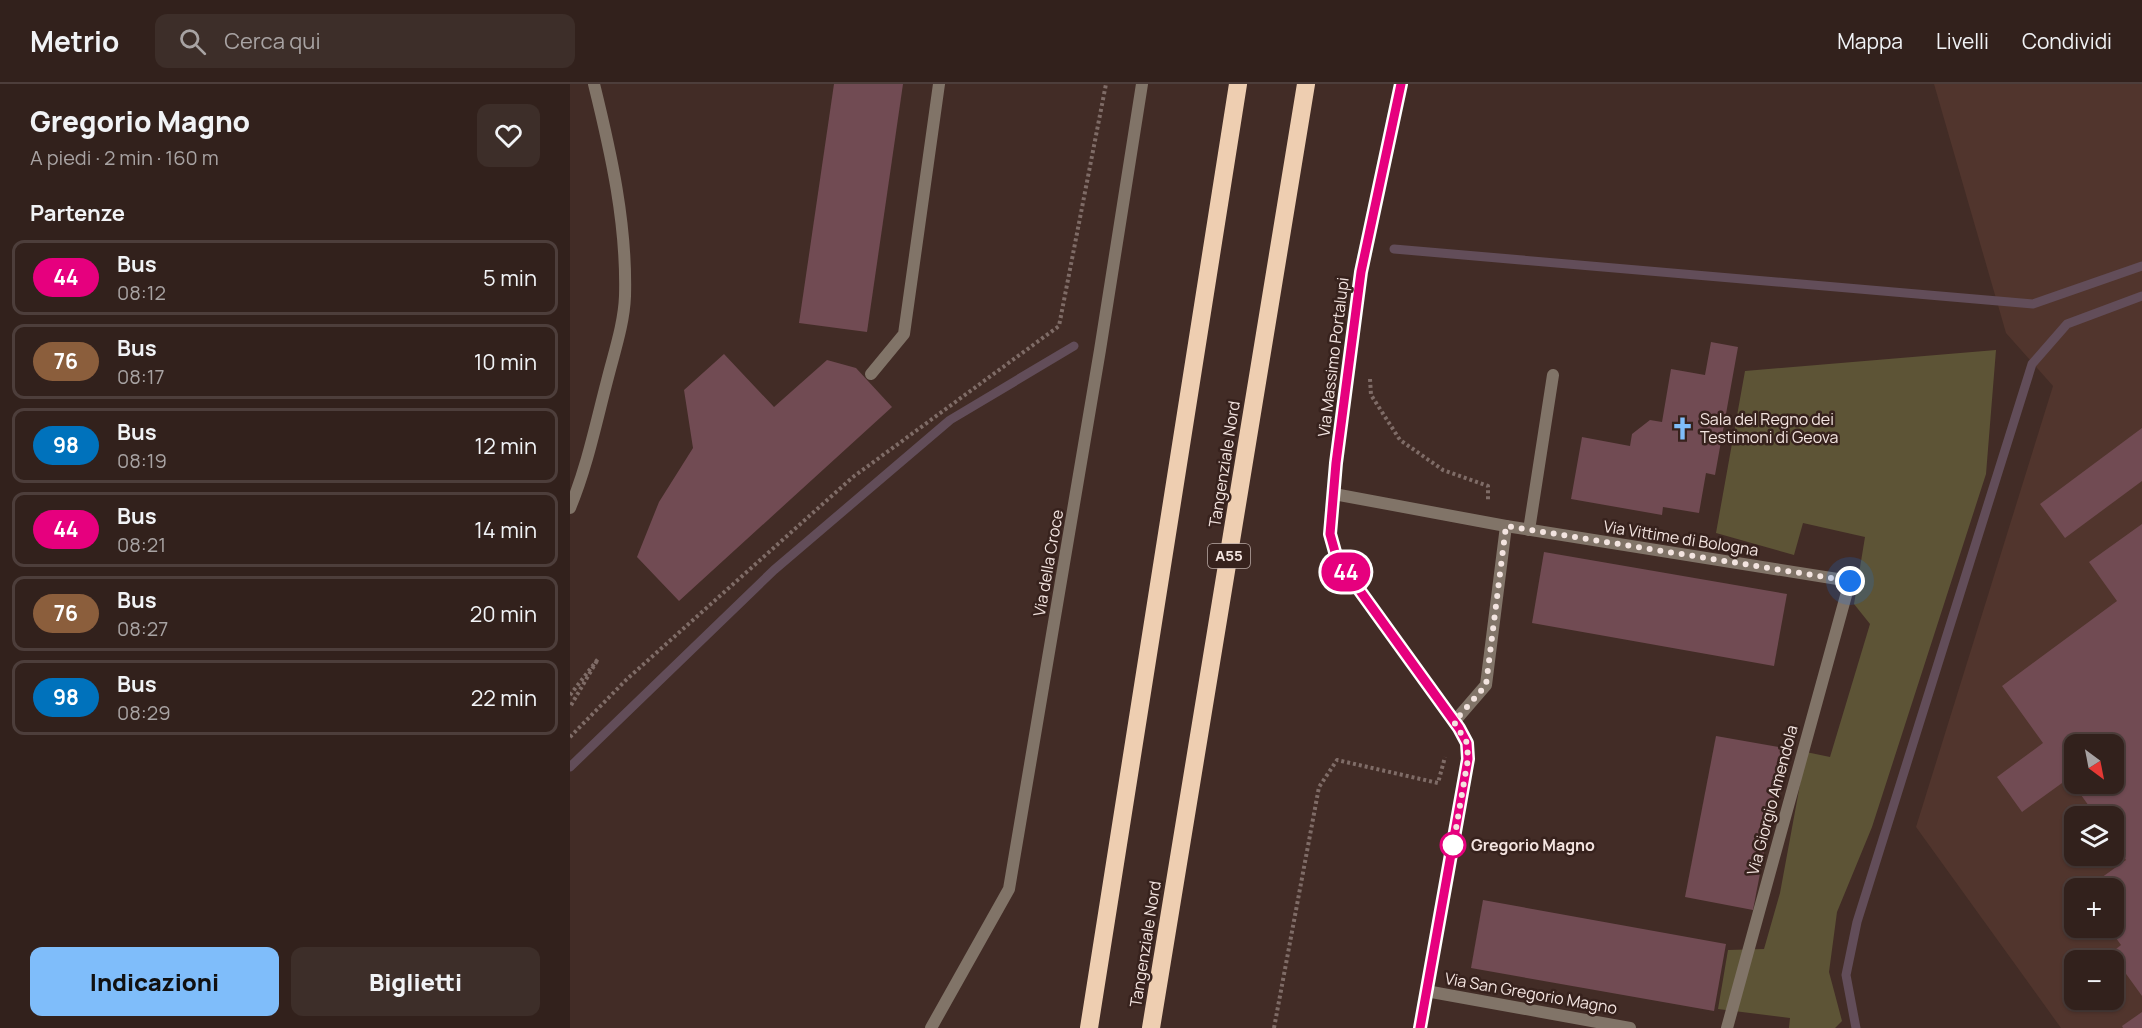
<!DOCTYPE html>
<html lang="it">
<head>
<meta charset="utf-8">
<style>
	:root { --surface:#32211c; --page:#3d2e29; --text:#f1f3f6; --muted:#a8a3a3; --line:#4d3e3b; --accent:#7fbdfa }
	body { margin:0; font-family:Manrope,sans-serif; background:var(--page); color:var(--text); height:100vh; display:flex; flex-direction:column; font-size:22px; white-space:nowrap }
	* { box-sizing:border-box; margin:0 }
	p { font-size:20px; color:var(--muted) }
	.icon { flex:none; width:33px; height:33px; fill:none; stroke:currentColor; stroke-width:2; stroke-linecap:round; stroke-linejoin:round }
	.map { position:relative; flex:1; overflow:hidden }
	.drawer { display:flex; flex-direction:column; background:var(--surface); width:570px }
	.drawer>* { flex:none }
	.badge { padding:0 12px; border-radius:20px; font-size:21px; line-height:39px }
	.needle { width:39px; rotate:148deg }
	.buttons { position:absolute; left:1494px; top:650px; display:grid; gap:12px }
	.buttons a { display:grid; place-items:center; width:60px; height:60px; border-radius:12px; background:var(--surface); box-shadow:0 2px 4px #0004,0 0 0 2px var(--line); font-size:30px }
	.you { position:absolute; width:30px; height:30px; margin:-15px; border:4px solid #fff; border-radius:50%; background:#1a73e8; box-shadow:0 0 0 9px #1a73e833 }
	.map>.badge { position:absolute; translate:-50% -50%; box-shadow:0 0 0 3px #fff }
	h2 { padding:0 30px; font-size:22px; line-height:54px }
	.round { display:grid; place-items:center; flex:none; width:63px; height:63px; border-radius:12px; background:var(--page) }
	.headline { display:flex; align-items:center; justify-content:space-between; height:102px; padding:0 30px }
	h1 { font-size:28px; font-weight:800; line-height:45px }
	.action { display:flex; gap:12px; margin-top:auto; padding:12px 30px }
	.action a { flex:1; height:69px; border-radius:12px; background:var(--accent); color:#111; font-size:24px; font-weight:800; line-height:69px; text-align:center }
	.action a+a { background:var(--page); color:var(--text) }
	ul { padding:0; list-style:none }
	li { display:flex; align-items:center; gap:18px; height:75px; margin:0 12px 9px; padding:0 18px; border:3px solid var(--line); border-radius:12px }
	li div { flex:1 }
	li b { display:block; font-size:22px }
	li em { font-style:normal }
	li .badge { min-width:66px; font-weight:700; text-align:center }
	header { display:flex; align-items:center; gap:36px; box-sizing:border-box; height:84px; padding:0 30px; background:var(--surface); border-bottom:2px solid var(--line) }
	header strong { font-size:28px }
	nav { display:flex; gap:33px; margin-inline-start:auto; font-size:21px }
	.search { width:420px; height:54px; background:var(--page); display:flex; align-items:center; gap:15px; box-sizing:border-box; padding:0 21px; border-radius:12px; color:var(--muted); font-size:22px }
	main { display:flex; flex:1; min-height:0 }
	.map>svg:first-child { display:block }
</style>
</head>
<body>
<header>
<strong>Metrio</strong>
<div class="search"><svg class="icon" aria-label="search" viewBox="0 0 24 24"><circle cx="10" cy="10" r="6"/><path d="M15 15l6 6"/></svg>Cerca qui</div>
<nav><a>Mappa</a><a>Livelli</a><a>Condividi</a></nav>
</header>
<main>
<section class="drawer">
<div class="headline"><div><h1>Gregorio Magno</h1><p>A piedi · 2 min · 160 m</p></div><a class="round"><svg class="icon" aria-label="heart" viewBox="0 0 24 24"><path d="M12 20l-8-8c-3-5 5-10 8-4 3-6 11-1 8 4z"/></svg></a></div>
<h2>Partenze</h2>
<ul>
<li><span class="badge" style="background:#e6007e;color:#fff">44</span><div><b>Bus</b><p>08:12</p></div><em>5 min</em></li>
<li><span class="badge" style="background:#8b5e3c;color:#fff">76</span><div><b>Bus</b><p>08:17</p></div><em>10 min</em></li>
<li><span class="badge" style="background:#0072bc;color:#fff">98</span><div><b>Bus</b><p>08:19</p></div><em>12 min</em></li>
<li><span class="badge" style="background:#e6007e;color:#fff">44</span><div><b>Bus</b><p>08:21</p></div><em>14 min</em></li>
<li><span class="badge" style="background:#8b5e3c;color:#fff">76</span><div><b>Bus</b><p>08:27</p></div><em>20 min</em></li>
<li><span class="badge" style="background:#0072bc;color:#fff">98</span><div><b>Bus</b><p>08:29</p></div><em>22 min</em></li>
</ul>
<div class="action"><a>Indicazioni</a><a>Biglietti</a></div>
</section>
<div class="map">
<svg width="1572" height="944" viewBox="0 0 1572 944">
	<rect width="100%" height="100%" fill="#422c26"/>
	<path fill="#51352d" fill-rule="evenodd" d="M1364,0H1572V944H1491L1346,743L1483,302L1436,249ZM1504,660H1544V699H1504ZM1504,732H1544V771H1504ZM1504,804H1544V843H1504ZM1504,876H1544V915H1504Z"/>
	<path fill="#5d5436" d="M1426,266L1416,390L1302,743L1267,828L1259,888L1272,937L1265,944H1219L1220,934L1148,925L1158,866L1194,865L1210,809L1236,668L1260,673L1300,540L1284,520L1295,453L1233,439L1224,471L1146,449L1175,287Z"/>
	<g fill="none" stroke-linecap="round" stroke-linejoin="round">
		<g stroke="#624d59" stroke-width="9">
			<path d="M824,165L1463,220L1572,182"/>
			<path d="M0,683L204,486L380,336L504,262"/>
			<path d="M1286,944L1276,891L1287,838L1462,280L1497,240L1572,212"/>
		</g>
	</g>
	<g fill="#714b53" fill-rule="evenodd">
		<path d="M264,0H333L297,248L229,239Z"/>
		<path d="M1141,258L1168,263L1145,391L1136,389L1129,429L1093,423L1092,431L1001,415L1012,353L1060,362L1062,350L1080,336L1092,338L1101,285L1135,291Z"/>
		<path d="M154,270L204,323L257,276L286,284L322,323L109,517L67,473L89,418L123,364L114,306Z"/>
		<path d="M1572,344V397L1495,454L1470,420Z"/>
		<path d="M1572,440V912L1541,869L1551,861L1538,843H1544V804H1517L1556,776L1544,757V732H1526L1499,694L1452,728L1427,693L1473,659L1432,602L1547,517L1519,478ZM1504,660H1544V699H1504Z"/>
		<path d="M974,468L1217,510L1204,582L962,539Z"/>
		<path d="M1146,652L1214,664L1183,826L1115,813Z"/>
		<path d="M913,816L1156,860L1144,927L901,884Z"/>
		<path d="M1572,928V944H1553L1552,942Z"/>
	</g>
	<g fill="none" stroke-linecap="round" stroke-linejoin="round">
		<g stroke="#7f6c67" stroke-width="4" stroke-dasharray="3 3" stroke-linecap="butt">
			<path d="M800,295L801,311L830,356L873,386L918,402V417"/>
			<path d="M0,611L28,575L0,623"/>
			<path d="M0,653L57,595L283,393L489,242L536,0"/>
			<path d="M704,944L749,703L767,676L868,699L875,673"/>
		</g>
		<path stroke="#817468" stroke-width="12" d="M1157,944L1280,497"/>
		<g stroke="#817468" stroke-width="12">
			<path d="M831,0L791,187L766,379L760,450L767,475L889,644L897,659L898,675L850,944"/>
			<path d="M301,290L334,250L369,0"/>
			<path d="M764,410L936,442L916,601L884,638"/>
			<path d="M0,424C17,383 26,339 37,297C44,269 54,240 55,212C57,140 41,69 24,0"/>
			<path d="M936,442L1280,497"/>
			<path d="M959,446L983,291"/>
			<path d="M856,907L1060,944"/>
			<path d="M361,944L439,805L530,266L572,0"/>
		</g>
		<g stroke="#eeceb1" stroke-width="18">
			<path d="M519,944L668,0"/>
			<path d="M581,944L736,0"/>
		</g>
	</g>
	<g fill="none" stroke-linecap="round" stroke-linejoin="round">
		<defs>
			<path id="line" d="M831,0L791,188L766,379L760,450L767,475L889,644L897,659L898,675L850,944"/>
		</defs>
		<use href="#line" stroke="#fff" stroke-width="14"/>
		<use href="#line" stroke="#e6007e" stroke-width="9"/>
		<path stroke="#f3e4e0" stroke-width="6" stroke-dasharray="0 10.8" d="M883,761L882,768L898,675L897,659L884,638L916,601L936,442L1280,497"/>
	</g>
	<defs>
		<symbol id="church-bare" viewBox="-9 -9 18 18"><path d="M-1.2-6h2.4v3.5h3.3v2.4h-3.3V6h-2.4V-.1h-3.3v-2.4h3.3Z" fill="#7fbdfa" stroke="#37221d" stroke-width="2.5" paint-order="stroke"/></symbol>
	</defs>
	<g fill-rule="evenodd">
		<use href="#church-bare" x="1096" y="328" width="33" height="33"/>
	</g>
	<circle fill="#fff" stroke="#e6007e" stroke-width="3" cx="883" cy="761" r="12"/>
	<g text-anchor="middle" stroke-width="5" stroke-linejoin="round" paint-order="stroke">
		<rect fill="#37221d" stroke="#bbaaa6" stroke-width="1.5" x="638" y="460" width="42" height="24" rx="4.5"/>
		<g font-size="15" font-weight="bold" fill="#f3e4e0">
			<text x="659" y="477">A55</text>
		</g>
		<g font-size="16" fill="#f3e4e0" stroke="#37221d">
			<text transform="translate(763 273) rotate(-83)" y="6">Via Massimo Portalupi</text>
			<text transform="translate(654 380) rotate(-81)" y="6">Tangenziale Nord</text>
			<text transform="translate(1111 454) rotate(9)" y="6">Via Vittime di Bologna</text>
			<text transform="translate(478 479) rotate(-80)" y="6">Via della Croce</text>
			<text transform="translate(1202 716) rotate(-75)" y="6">Via Giorgio Amendola</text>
			<text transform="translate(575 860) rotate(-81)" y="6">Tangenziale Nord</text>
			<text transform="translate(961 909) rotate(10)" y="6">Via San Gregorio Magno</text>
		</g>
		<g font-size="16" fill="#f3e4e0" stroke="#37221d" text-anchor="start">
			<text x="1130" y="341">Sala del Regno dei<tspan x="1130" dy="18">Testimoni di Geova</tspan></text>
		</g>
		<g font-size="16" font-weight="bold" fill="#f3e4e0" stroke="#37221d" text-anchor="start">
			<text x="901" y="767">Gregorio Magno</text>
		</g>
	</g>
</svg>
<div class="buttons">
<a><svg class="needle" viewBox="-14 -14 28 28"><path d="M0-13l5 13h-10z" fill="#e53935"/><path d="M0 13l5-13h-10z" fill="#a8a3a3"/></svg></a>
<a><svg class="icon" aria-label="layers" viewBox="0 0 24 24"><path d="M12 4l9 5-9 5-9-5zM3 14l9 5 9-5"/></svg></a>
<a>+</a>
<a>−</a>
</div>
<div class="you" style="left:1280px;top:497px"></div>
<b class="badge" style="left:776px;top:488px;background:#e6007e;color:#fff">44</b>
</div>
</main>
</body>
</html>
